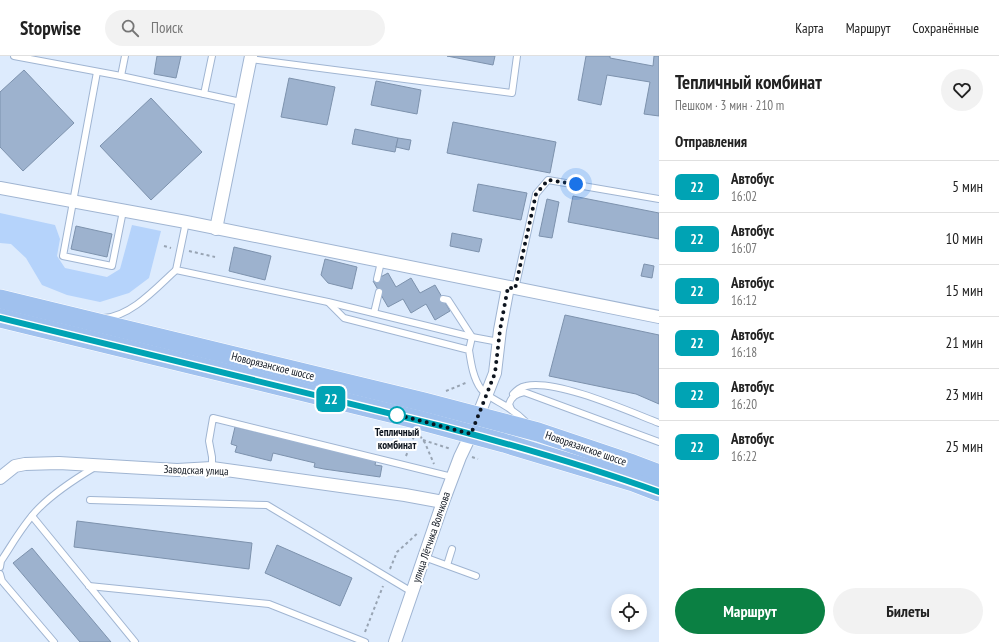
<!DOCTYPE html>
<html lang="ru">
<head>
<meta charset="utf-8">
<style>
	:root { --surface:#fff; --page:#f2f2f2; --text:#222; --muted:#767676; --line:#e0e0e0; --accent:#0b8043 }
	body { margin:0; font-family:"PT Sans Narrow",sans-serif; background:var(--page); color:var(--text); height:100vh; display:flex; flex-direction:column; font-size:15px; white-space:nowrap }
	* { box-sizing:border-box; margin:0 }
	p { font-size:13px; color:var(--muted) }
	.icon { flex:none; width:22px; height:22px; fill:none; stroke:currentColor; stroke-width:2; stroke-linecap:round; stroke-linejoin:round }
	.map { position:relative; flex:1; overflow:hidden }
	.details { display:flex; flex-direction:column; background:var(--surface); width:340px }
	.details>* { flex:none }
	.badge { padding:0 8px; border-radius:6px; font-size:14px; line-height:26px }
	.buttons { position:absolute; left:611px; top:538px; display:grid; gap:8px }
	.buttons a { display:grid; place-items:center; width:36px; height:36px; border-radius:50%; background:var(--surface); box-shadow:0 2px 10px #0003; font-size:20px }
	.you { position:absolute; width:20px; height:20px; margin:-10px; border:3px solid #fff; border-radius:50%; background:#1a73e8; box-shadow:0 0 0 6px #1a73e833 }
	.map>.badge { position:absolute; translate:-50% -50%; box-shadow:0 0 0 2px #fff }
	h2 { padding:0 16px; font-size:15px; line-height:36px }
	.round { display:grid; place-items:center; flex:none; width:42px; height:42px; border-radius:21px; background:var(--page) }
	.headline { display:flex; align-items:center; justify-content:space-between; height:68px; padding:0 16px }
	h1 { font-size:19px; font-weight:600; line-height:30px }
	.button { display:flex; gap:8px; margin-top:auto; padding:8px 16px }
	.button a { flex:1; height:46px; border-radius:24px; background:var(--accent); color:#fff; font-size:16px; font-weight:600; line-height:46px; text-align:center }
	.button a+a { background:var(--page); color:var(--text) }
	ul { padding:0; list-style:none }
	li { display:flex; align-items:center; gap:12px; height:52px; padding:0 16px; border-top:1px solid var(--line) }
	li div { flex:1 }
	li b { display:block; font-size:15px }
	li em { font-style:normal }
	li .badge { min-width:44px; font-weight:700; text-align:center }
	header { display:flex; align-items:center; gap:24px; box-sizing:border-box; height:56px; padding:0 20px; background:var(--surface); border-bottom:1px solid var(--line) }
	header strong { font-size:19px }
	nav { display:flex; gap:22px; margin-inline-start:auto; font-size:14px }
	.search { width:280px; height:36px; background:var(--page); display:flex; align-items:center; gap:10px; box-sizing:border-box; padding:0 14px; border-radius:22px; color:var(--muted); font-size:15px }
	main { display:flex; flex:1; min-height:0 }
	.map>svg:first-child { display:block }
</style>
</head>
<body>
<header>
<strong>Stopwise</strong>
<div class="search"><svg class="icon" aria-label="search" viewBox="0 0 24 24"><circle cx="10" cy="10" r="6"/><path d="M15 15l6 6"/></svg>Поиск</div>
<nav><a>Карта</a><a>Маршрут</a><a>Сохранённые</a></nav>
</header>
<main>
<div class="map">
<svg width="659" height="586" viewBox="0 0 659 586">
	<rect width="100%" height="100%" fill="#ddebfd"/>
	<path fill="#b5d3fb" d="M0,157L55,169L60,183L57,200L65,212L107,221L120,213L132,169L161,175L149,222L129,237L100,246L67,239L42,229L26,202L11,188L0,187Z"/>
	<g fill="#9db2ce" stroke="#7d92ad">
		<path d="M157,0H181L176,22L154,18Z"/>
		<path d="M447,0H495L493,9Z"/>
		<path d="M586,0H610V2L653,10L654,0H659V60L644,58L650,26L607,19L601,49L578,44Z"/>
		<path d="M24,14L74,67L23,115L0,91V36Z"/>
		<path d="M289,22L335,31L327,69L281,61Z"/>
		<path d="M376,25L421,34L417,58L371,49Z"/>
		<path d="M151,42L202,96L151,144L100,90Z"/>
		<path d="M453,66L556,86L550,117L447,97Z"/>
		<path d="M355,73L398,82L395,96L352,88Z"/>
		<path d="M398,82L411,84L409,94L396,91Z"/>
		<path d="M478,128L527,137L521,164L473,155Z"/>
		<path d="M573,140L659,157V183L568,166Z"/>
		<path d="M547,143L559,146L552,182L539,180Z"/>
		<path d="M76,170L112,178L107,201L71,193Z"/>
		<path d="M452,177L482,183L479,196L450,190Z"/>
		<path d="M234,191L271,200L265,224L229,215Z"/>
		<path d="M325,203L357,211L352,233L328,227L321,219Z"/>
		<path d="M644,208L654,210L652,222L641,220Z"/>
		<path d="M388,217L396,231L411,222L420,237L435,229L450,255L435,264L426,248L411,257L403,243L388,251L373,225Z"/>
		<path d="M565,259L659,279V348L636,338L549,320Z"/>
		<path d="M235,371L376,404L375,409L382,410L380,421L324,413L314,411L315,407L273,397L271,405L235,396L237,390L231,388Z"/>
		<path d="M77,465L252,487L249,513L74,491Z"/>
		<path d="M277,489L352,522L340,550L265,517Z"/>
		<path d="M32,492L47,510L111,586H80L13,507Z"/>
	</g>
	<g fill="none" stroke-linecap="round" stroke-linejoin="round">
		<defs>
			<g id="service">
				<path d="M14,0L121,20L241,46"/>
				<path d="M250,3L512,37L517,0"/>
				<path d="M97,16L63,200L112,210L123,155"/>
				<path d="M121,20L125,0"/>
				<path d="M204,38L212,0"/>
				<path d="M186,166L176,214L328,246L472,281L499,286"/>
				<path d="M377,223L381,206"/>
				<path d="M515,233L536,138L548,124L659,143"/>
				<path d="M443,243L448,244L472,281L469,294"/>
				<path d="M329,247L344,262L469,294C471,307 473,322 481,333C488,342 501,346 510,353C516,357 522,362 527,367"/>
				<path d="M374,257L379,236"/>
				<path d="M104,262C132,260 157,231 176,214"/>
				<path d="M513,338C517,334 520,331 526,330C556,323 628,355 659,367"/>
				<path d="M511,353L509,348C512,340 516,338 524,336L659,386"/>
				<path d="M212,412V401L209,385L213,362L452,421"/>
				<path d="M90,444L267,449L412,536"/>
				<path d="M32,460L135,586"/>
				<path d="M424,501L476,520"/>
				<path d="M447,509L452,493"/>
				<path d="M0,511L1,505C13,487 24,467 39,452C56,435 75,423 95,411"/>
				<path d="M0,518L2,525L54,586"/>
				<path d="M89,530L269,548L365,586"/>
			</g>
			<g id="minor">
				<path d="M0,132L186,166L659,261"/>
				<path d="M216,173L251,0"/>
				<path d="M0,422L15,410L25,408L59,407L177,414L212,412L405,439L443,446"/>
				<path d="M395,586L443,446L460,401L471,378L495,317L500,274L508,231"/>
			</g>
			<g id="primary">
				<path d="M0,243L424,346L538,376L633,408L659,418"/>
				<path d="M0,262L419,364L504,387L633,426L659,436"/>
			</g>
		</defs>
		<use href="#service" stroke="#a0b5d2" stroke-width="8"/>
		<use href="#minor" stroke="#a0b5d2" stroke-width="14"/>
		<use href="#primary" stroke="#fff" stroke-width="20"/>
		<g stroke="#98a4b3" stroke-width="2" stroke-dasharray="3 3" stroke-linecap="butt">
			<path d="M164,190L171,192"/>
			<path d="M189,195L215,201"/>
			<path d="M446,335L468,326"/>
			<path d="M420,380L425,387L434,408"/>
			<path d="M423,384L451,393"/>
			<path d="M406,400L415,378"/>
			<path d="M472,401L478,403"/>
			<path d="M390,513L397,496L419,476"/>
			<path d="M365,576L383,530"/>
		</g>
		<use href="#service" stroke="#fff" stroke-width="6"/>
		<use href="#minor" stroke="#fff" stroke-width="12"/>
		<use href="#primary" stroke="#a0c1ee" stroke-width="19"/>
	</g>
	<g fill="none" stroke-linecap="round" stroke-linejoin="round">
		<defs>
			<path id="line" d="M0,262L445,371C517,390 589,411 659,436"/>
		</defs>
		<use href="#line" stroke="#fff" stroke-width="9"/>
		<use href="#line" stroke="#00a3b4" stroke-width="6"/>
		<path stroke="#0d141e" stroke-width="4" stroke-dasharray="0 7.2" d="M397,359L391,357L471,378L495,317L500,274L508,231L515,233L536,138L548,124L576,128"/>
	</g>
	<circle fill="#fff" stroke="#00a3b4" stroke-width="2" cx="397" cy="359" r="8"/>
	<g text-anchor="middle" stroke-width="4" stroke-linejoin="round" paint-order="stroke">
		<g font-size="11" fill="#0d141e" stroke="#fff">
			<text transform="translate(273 310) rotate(14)" y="4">Новорязанское шоссе</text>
			<text transform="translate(586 392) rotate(19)" y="4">Новорязанское шоссе</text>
			<text transform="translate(196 414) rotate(2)" y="4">Заводская улица</text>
			<text transform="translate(431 481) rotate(-71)" y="4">улица Лётчика Волчкова</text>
		</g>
		<g font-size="11" font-weight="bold" fill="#0d141e" stroke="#fff">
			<text x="397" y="380">Тепличный<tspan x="397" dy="13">комбинат</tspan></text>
		</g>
	</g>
</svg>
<div class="buttons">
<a><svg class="icon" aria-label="locate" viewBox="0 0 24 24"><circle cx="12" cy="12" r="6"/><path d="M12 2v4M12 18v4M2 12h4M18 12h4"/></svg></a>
</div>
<div class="you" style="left:576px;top:128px"></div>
<b class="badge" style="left:331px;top:343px;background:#00a3b4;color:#fff">22</b>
</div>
<section class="details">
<div class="headline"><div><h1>Тепличный комбинат</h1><p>Пешком · 3 мин · 210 m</p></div><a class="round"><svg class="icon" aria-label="heart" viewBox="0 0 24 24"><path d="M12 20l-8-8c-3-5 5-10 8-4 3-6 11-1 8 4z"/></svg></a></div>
<h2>Отправления</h2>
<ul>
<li><span class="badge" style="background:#00a3b4;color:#fff">22</span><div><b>Автобус</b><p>16:02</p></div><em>5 мин</em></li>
<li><span class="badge" style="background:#00a3b4;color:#fff">22</span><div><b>Автобус</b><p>16:07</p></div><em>10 мин</em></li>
<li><span class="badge" style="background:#00a3b4;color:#fff">22</span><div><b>Автобус</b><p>16:12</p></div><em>15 мин</em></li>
<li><span class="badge" style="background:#00a3b4;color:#fff">22</span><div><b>Автобус</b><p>16:18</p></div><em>21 мин</em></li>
<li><span class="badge" style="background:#00a3b4;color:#fff">22</span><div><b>Автобус</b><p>16:20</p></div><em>23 мин</em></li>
<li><span class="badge" style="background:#00a3b4;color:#fff">22</span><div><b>Автобус</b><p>16:22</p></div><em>25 мин</em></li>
</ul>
<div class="button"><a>Маршрут</a><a>Билеты</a></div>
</section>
</main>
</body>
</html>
